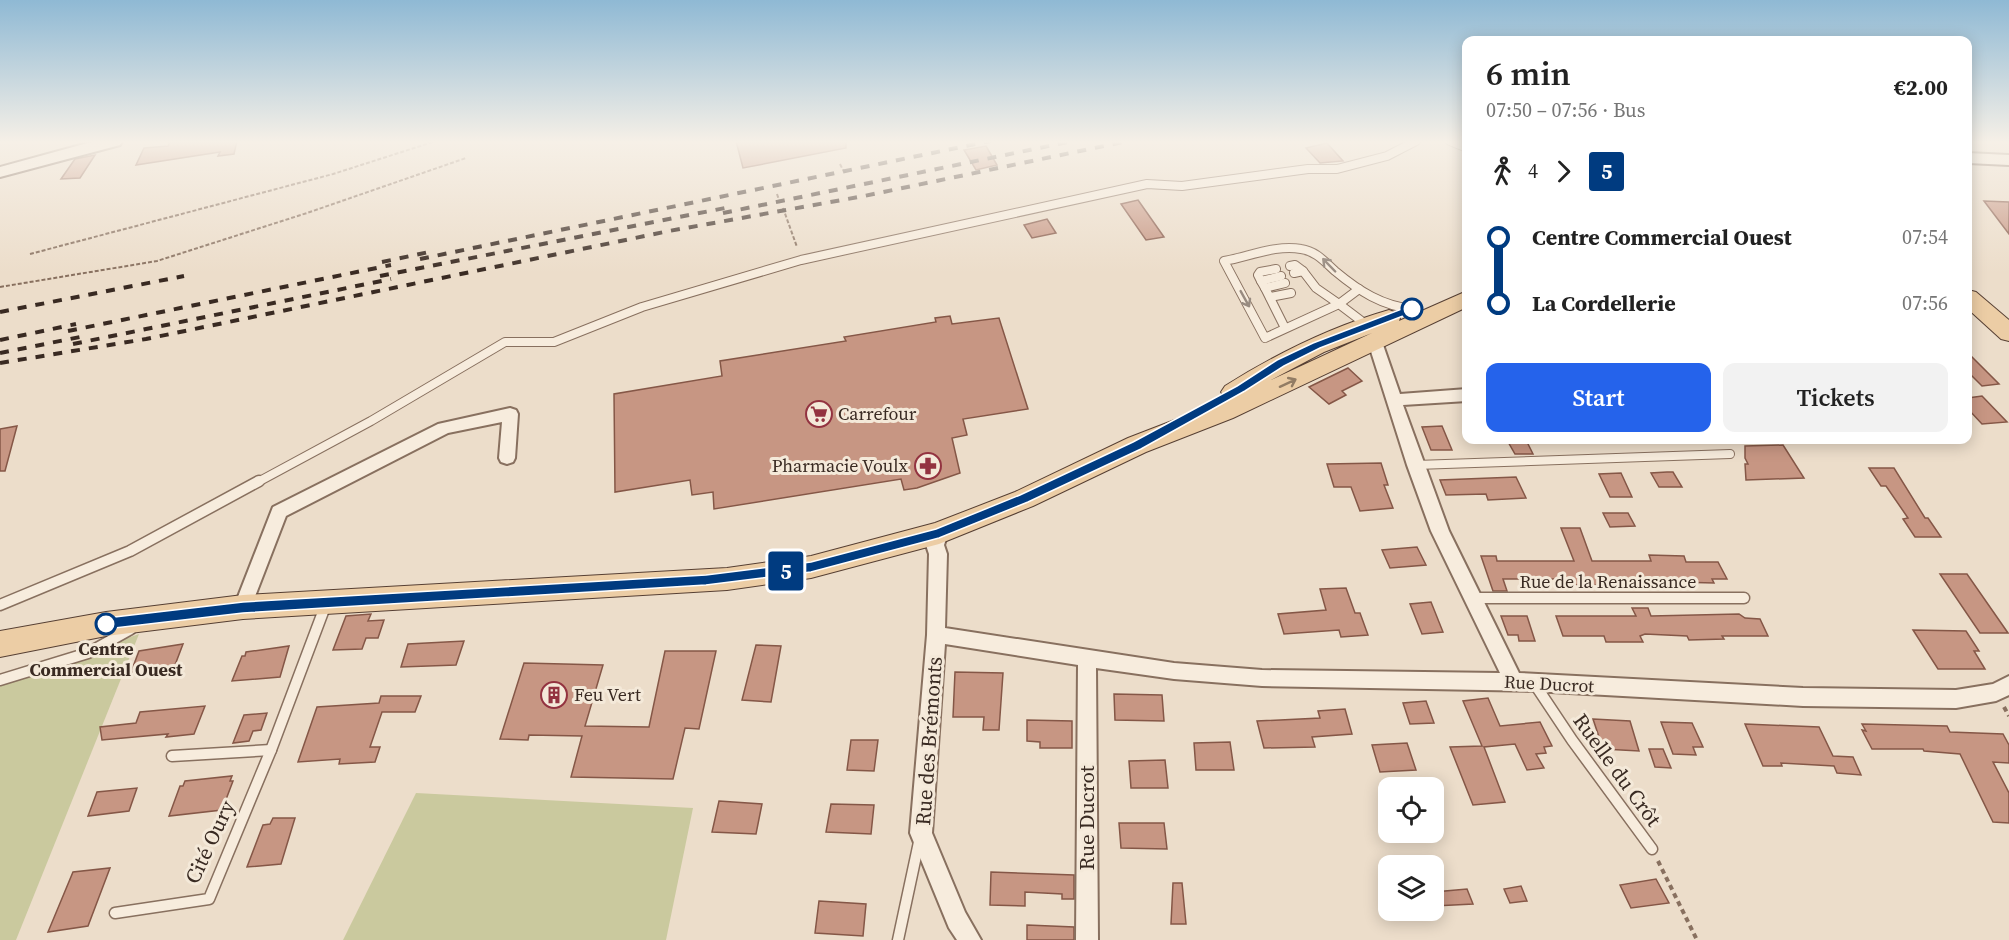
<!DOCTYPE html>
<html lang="en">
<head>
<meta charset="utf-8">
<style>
	:root { --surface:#fff; --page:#f2f2f2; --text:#222; --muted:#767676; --accent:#2563eb }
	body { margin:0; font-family:"Source Serif 4",serif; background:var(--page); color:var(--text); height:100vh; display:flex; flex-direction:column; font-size:22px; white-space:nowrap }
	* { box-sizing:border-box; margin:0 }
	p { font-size:20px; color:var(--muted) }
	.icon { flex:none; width:33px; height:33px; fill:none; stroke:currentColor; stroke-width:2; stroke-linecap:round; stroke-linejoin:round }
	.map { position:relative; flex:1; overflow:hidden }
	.sheet { position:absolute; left:1462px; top:36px; width:510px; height:408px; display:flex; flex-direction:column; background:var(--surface); border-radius:12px; box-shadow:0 3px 15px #0003 }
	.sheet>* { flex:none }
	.badge { padding:0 12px; border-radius:4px; font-size:21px; line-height:39px }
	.tools { position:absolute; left:1378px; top:777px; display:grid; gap:12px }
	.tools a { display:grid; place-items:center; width:66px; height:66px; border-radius:12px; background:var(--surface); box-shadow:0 3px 15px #0003; font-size:30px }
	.map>.badge { position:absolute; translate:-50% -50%; box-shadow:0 0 0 3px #fff }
	.legs { display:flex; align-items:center; gap:9px; height:66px; padding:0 24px; font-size:20px }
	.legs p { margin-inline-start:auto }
	.head { display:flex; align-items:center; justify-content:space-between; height:102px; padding:0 24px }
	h1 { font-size:33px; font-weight:600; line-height:45px }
	.cta { display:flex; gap:12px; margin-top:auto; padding:12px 24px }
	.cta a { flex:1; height:69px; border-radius:12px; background:var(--accent); color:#fff; font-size:24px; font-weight:600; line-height:69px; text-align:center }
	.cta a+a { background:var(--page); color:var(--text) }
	ul { padding:0 24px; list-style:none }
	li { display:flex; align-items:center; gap:21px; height:66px; font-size:22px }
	li i { display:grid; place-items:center; width:9px; height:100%; margin:0 8px; background:currentColor }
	li i::after { content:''; width:15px; height:15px; margin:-8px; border:4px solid; border-radius:50%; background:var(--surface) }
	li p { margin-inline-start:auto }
	li:first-child i { background:linear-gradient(#0000 50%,currentColor 0) }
	li:last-child i { background:linear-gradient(currentColor 50%,#0000 0) }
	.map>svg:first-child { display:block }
</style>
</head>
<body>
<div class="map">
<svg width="2009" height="940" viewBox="0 0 2009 940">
	<rect width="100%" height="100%" fill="#ecddca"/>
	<g fill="#cac99e">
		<path d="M139,634L16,940H0V683Z"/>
		<path d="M416,793L693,808L666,940H343Z"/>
	</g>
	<g fill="#c79683" stroke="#855747" stroke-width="1.5">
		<path d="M170,141H237L234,154L218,156L220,152L136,165L144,148L168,146Z"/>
		<path d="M736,141H846V148L743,168Z"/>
		<path d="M1327,143L1343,161L1320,163L1306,148Z"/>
		<path d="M986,146L997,165L976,170L964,150Z"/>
		<path d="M95,155L80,178L61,179L75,159Z"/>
		<path d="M1138,200L1164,237L1146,240L1121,204Z"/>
		<path d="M1984,201L2009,202V234Z"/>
		<path d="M1047,219L1056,233L1032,238L1024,225Z"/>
		<path d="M950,316L952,324L999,318L1028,409L963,419L967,435L952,438L960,473L917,488L904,490L901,479L714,509L713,492L692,495L690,480L615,492L614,394L722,376L720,361L846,341L844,337L936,322L935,318Z"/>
		<path d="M1968,353L1999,384L1982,386L1968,372Z"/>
		<path d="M1348,368L1362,381L1342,391L1346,395L1329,404L1309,387Z"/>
		<path d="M1982,396L2007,422L1982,424L1968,409V398Z"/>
		<path d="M17,426L5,471H0V429Z"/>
		<path d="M1442,426L1452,450H1431L1422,427Z"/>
		<path d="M1507,440H1526L1533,454H1515Z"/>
		<path d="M1783,445L1804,478L1746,480L1745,464H1748L1745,458V446Z"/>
		<path d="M1381,463L1388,485H1384L1393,508L1360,511L1351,487H1334L1327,464Z"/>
		<path d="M1869,468H1894L1925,518H1928L1941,537H1915L1903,519L1908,518L1886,486H1881Z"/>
		<path d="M1667,472H1673L1682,487H1659L1651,473Z"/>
		<path d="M1621,473L1632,497H1610L1599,474Z"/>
		<path d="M1516,477L1526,498L1488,500L1486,494L1446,495L1440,480Z"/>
		<path d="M1603,513H1628L1635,526L1610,527Z"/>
		<path d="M1561,528H1580L1592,561H1651L1649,555L1684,556L1686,562H1718L1727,579H1712L1714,583L1675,582L1673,579H1621L1624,585H1575L1573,579H1503L1507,591H1493L1481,556H1496L1497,561H1574Z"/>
		<path d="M1417,547L1426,565L1390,568L1382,550Z"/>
		<path d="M1940,574H1967L2008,633H1980Z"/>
		<path d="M1346,588L1355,613H1360L1368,635L1341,637L1339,630L1284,634L1278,614L1326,610L1320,589Z"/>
		<path d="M1431,602L1443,632L1422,634L1410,604Z"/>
		<path d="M1632,608H1648L1651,616L1739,614L1745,618L1760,619L1768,636H1722L1724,639L1689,640L1687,636L1645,634L1640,636L1643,642H1606L1604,636H1563L1556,616H1636Z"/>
		<path d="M371,614L368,621L384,620L378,638H366L362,649L333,650L346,616Z"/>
		<path d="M1501,616H1527L1535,641H1519L1518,635H1508Z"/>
		<path d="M1913,630L1966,631L1979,651H1974L1985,669H1938Z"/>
		<path d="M464,641L456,665L401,667L408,644Z"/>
		<path d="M183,644L175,665L131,672L139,651Z"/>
		<path d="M756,645L781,646L771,702L742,700Z"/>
		<path d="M289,646L280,677L232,681L242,656H245L246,652Z"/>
		<path d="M665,651H716L699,729L685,728L673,779L571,777L582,736L529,735L528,740L500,739L524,663L603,665L585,726L649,727Z"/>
		<path d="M955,672L1003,673L999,730H983L984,717H953Z"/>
		<path d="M1114,694L1162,695L1164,721L1115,720Z"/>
		<path d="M381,696H421L415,712H382L370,747H380L375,762L339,764L340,759L298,762L317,707L379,703Z"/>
		<path d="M1488,698L1500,726L1540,722L1552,746L1544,747L1546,753L1536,754L1544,768L1527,770L1515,744L1484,747L1505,802L1473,805L1450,747L1482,746L1463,701Z"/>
		<path d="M1426,701L1434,723L1410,724L1403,703Z"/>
		<path d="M205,706L194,734L166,737L168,734L102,740L100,727L136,723L140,712Z"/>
		<path d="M1345,709L1352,734L1312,737L1315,747L1264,748L1257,721L1320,718L1318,711Z"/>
		<path d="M267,713L261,730L253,731L249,741L233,743L244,715Z"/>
		<path d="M1593,719L1630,721L1639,751L1603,749Z"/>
		<path d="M1027,720L1072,721V748H1040V742L1027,741Z"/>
		<path d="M1661,722L1692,723L1703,747H1693L1696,755L1673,754Z"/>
		<path d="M1745,724L1819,727L1833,756L1853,757L1861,775L1837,773L1834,766L1781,763L1782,766H1763Z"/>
		<path d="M1862,724L1947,726L1950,732L2003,734L2009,745V763L1993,762L2009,793V823L1993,822L1960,754L1924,751L1923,749H1872L1862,730L1866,731Z"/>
		<path d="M851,740H878L874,771L847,770Z"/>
		<path d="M1230,742L1234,770H1196L1194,743Z"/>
		<path d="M1407,743L1416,770L1380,772L1372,745Z"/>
		<path d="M1649,749H1663L1671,768L1655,767Z"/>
		<path d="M1165,760L1168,788H1131L1129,761Z"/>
		<path d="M232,776L230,781H233L222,810L169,816L180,786H183L185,781Z"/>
		<path d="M137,788L129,811L88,816L97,792Z"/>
		<path d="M719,801L762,804L756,834L712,832Z"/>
		<path d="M831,804L874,805L871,834L826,832Z"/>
		<path d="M273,818H295L281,864L247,867L263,825L270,824Z"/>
		<path d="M1119,823H1164L1167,849L1121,848Z"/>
		<path d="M110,868L88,926L48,932L73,872Z"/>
		<path d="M991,872L1074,875V899H1062V894L1025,892V906L990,905Z"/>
		<path d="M1656,879L1669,903L1631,908L1620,885Z"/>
		<path d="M1173,883H1182L1186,924H1171Z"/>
		<path d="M1521,886L1527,901L1510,903L1504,889Z"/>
		<path d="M1467,889L1473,904L1434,906V892Z"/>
		<path d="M819,901L866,904L863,936L815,933Z"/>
		<path d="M1027,925L1074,927V940H1027Z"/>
	</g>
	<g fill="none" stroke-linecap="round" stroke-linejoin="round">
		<defs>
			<g id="lane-far1">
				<path d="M1450,141L1467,148"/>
				<path d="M1290,266L1295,265L1303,271"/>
				<path d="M1294,273L1303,271L1316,288L1339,304L1359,289"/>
				<path d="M1261,281L1258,275L1260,272L1276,269"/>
				<path d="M1285,283L1265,288L1285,328"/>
				<path d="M1265,288L1261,281L1281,276"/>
				<path d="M1270,297L1291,293"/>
				<path d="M1368,326L1339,304L1265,338L1224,261C1248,257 1277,244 1301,249C1316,251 1325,262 1335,271C1359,291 1382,306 1413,309"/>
				<path d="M1416,465L1730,454"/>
				<path d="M256,483L371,421L505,342H554L642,307L801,260L1147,184L1182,186L1308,169H1337L1387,156L1416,141"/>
			</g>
			<g id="lane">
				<path d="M1473,598H1744"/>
				<path d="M0,605L130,551L259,481"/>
				<path d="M0,680L88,653L131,629"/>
				<path d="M1534,683L1572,740L1652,849"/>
				<path d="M172,756L271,750"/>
				<path d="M115,913L209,899L271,750L326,604"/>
				<path d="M898,940L919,842"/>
			</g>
			<g id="street">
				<path d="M1375,337L1382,342L1400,394L1467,389V401L1403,405L1449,531L1519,673L1803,688L1956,690L1993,684L2009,676V695L1996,701L1956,708L1803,706L1533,691L1262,686L1174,679L1096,668L1098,940H1076L1078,665L945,644L932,833L965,912L981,940H957L949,928L910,833L927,635L929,554L926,545L933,528L939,526L945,528L948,533L944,545L947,554L945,628L1174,663L1262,670L1500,673L1431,531L1407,465L1368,342Z"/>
				<path d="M510,408L516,410L518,414L515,458L513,462L507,464L501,462L499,458L502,422L448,433L286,516L249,612L243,615L237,612L234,607L273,507L438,424Z"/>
			</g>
			<g id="secondary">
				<path d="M95,141H122L120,145L0,177V167Z"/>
				<path d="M1968,153L2009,155V165L1968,163Z"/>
			</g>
			<g id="primary">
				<path d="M1968,290L1976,292L2009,320V341L2001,339L1968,309Z"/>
				<path d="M1467,291V307L1233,418L1146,452L1033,506L939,544L811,578L727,590L243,619L106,636L0,657V631L106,612L243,595L727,568L811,556L935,523L1015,492L1128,438L1229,399L1225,398L1221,392L1225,386C1276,354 1330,327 1389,310L1397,313L1400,318L1399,321ZM1372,333L1269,381L1324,352Z"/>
			</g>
		</defs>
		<use href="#lane-far1" stroke="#88705f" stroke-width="10"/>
		<use href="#lane" stroke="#88705f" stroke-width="13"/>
		<use href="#street" stroke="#88705f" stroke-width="4"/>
		<use href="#secondary" stroke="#6a5142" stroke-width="4"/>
		<use href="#primary" stroke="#563f33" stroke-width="2"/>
		<g stroke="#88705f" stroke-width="2" stroke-dasharray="4 2" stroke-linecap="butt">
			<path d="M840,164L844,172"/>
			<path d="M777,194L780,203"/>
			<path d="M783,208L797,247"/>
			<path d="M30,254L333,174L436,141"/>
			<path d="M0,287L157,261L307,213L466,158"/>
		</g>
		<g stroke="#88705f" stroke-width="4" stroke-dasharray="5 4" stroke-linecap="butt">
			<path d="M2004,707L2009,716"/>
			<path d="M1658,861L1697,940"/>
		</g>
		<use href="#lane-far1" stroke="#f7ecdd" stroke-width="8"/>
		<use href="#lane" stroke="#f7ecdd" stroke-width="10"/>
		<use href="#street" fill="#f7ecdd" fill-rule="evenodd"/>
		<use href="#secondary" fill="#f7ecdd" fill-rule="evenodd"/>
		<use href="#primary" fill="#eccda5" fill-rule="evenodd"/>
		<g stroke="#392a22" stroke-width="4" stroke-dasharray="9 9" stroke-linecap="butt">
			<path d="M723,213L1073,141"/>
			<path d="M420,259L990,141"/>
			<path d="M382,262L429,252"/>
			<path d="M380,276L730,207"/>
			<path d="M0,312L184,276"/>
			<path d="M68,331L391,265"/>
			<path d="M0,340L76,324"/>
			<path d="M73,344L391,279"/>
			<path d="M0,353L80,337"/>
			<path d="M0,363L146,339L669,231L864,196L1128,141"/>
		</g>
	</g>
	<defs><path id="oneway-shaft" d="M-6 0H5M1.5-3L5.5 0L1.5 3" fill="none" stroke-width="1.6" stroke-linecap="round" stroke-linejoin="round" transform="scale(1.5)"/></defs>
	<g stroke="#988b80">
		<use href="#oneway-shaft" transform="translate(1329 265) rotate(-134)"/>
		<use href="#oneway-shaft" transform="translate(1245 299) rotate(61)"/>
	</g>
	<use stroke="#927c64" href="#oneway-shaft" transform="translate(1288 383) rotate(-25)"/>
	<linearGradient id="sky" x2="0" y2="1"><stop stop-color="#8fb9d4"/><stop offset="0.52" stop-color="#f6f0e7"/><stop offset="1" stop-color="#f6f0e7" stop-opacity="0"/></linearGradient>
	<rect width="2009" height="273" fill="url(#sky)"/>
	<path fill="#003b80" stroke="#fff" stroke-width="1.5" d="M1412,305L1416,306V311L1320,348L1284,366L1245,391L1141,449L1028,502L939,538L811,572L706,585L243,613L106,629L100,624L106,618L243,602L706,575L811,562L936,529L1020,495L1133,442L1237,386L1277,360L1313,343Z"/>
	<defs>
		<symbol id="supermarket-ring" viewBox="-11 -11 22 22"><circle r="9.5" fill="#f4e9d9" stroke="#933340" stroke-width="1.5"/><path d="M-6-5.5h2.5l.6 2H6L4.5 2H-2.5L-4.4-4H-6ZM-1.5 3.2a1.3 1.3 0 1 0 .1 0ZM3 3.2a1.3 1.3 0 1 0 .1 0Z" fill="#933340"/></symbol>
		<symbol id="pharmacy-ring" viewBox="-11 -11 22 22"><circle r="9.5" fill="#f4e9d9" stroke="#933340" stroke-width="1.5"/><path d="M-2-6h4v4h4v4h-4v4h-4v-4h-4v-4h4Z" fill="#933340"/></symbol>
		<symbol id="building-ring" viewBox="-11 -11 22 22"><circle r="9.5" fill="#f4e9d9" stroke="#933340" stroke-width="1.5"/><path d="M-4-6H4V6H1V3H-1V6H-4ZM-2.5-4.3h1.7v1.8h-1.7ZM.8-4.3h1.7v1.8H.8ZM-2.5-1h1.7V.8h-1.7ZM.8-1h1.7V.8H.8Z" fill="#933340"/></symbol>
	</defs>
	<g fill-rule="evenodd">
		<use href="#supermarket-ring" x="804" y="399" width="30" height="30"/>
		<use href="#pharmacy-ring" x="913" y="451" width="30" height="30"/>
		<use href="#building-ring" x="539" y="680" width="30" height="30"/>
	</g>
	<g fill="#fff" stroke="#003b80" stroke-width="3">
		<circle cx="1412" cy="309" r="10"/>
		<circle cx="106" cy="624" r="10"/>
	</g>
	<g text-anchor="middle" stroke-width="6" stroke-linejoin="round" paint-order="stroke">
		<g font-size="18" fill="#392a22" stroke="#f4e9d9" text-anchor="start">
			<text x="838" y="420">Carrefour</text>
			<text x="908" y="472" text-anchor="end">Pharmacie Voulx</text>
			<text x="574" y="701">Feu Vert</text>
		</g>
		<g font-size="18" fill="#392a22" stroke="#f4e9d9">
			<text x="1608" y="588">Rue de la Renaissance</text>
			<text transform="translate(1549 684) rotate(3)" y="6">Rue Ducrot</text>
		</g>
		<g font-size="18" font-weight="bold" fill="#392a22" stroke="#f4e9d9">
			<text x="106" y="655">Centre<tspan x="106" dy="21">Commercial Ouest</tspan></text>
		</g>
		<g font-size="21" fill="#392a22" stroke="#f4e9d9">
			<text transform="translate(929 741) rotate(-86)" y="7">Rue des Brémonts</text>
			<text transform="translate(1617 770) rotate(54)" y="7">Ruelle du Crôt</text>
			<text transform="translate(1087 818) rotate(-90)" y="7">Rue Ducrot</text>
			<text transform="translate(210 842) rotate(-65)" y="7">Cité Oury</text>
		</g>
	</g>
</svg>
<div class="tools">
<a><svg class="icon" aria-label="locate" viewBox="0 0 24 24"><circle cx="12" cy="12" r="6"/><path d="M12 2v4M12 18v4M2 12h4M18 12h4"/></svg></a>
<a><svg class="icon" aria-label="layers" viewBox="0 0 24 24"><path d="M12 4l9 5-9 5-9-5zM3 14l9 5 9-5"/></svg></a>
</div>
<b class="badge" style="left:786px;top:571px;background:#003b80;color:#fff">5</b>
<section class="sheet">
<div class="head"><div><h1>6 min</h1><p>07:50 – 07:56 · Bus</p></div><b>€2.00</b></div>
<div class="legs"><svg class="icon" aria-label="walk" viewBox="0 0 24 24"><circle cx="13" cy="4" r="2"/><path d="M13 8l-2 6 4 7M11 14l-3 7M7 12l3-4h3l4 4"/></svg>4<svg class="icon" aria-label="forward" viewBox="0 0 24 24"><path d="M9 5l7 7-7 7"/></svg><b class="badge" style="background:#003b80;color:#fff">5</b></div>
<ul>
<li><i style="color:#003b80"></i><b>Centre Commercial Ouest</b><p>07:54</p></li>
<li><i style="color:#003b80"></i><b>La Cordellerie</b><p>07:56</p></li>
</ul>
<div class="cta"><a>Start</a><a>Tickets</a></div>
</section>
</div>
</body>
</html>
